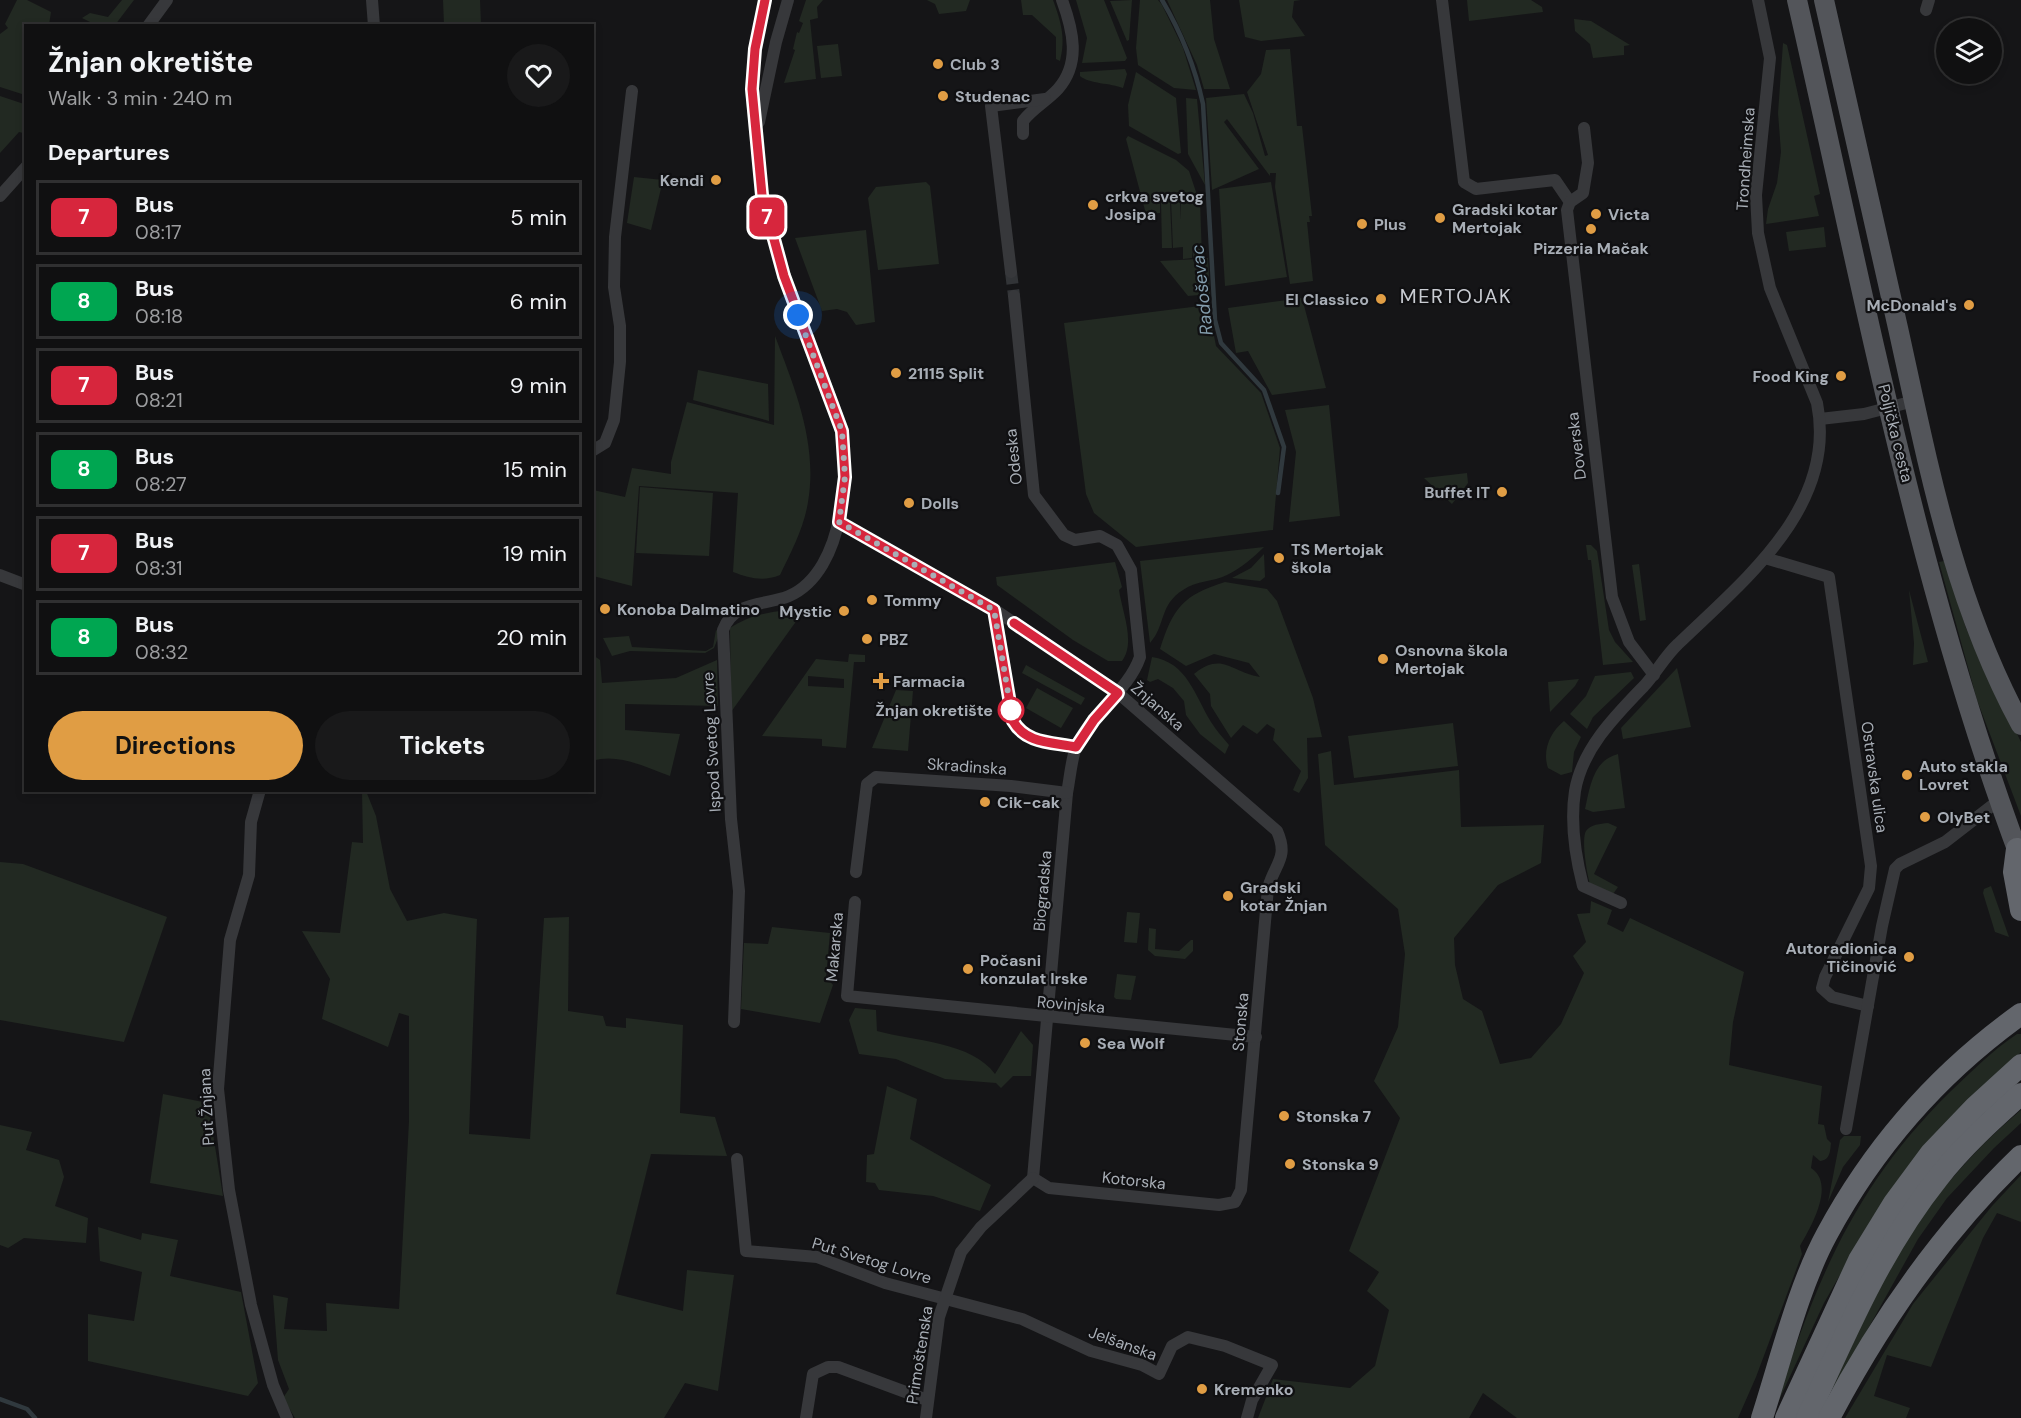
<!DOCTYPE html>
<html lang="en">
<head>
<meta charset="utf-8">
<style>
	:root { --surface:#101011; --page:#19191a; --text:#f1f3f6; --muted:#9c9d9f; --line:#303031; --accent:#e09d44 }
	body { margin:0; font-family:"DM Sans",sans-serif; background:var(--page); color:var(--text); height:100vh; display:flex; flex-direction:column; font-size:22px; white-space:nowrap }
	* { box-sizing:border-box; margin:0 }
	p { font-size:20px; color:var(--muted) }
	.icon { flex:none; width:33px; height:33px; fill:none; stroke:currentColor; stroke-width:2; stroke-linecap:round; stroke-linejoin:round }
	.map { position:relative; flex:1; overflow:hidden }
	.sheet { position:absolute; left:24px; top:24px; width:570px; height:768px; display:flex; flex-direction:column; background:var(--surface); border-radius:0px; box-shadow:0 3px 9px #0003,0 0 0 2px var(--line) }
	.sheet>* { flex:none }
	.badge { padding:0 12px; border-radius:9px; font-size:21px; line-height:39px }
	.controls { position:absolute; left:1936px; top:18px; display:grid; gap:12px }
	.controls a { display:grid; place-items:center; width:66px; height:66px; border-radius:50%; background:var(--surface); box-shadow:0 3px 9px #0003,0 0 0 2px var(--line); font-size:30px }
	.you { position:absolute; width:30px; height:30px; margin:-15px; border:4px solid #fff; border-radius:50%; background:#1a73e8; box-shadow:0 0 0 9px #1a73e833 }
	.map>.badge { position:absolute; translate:-50% -50%; box-shadow:0 0 0 3px #fff }
	h2 { padding:0 24px; font-size:22px; line-height:54px }
	.round { display:grid; place-items:center; flex:none; width:63px; height:63px; border-radius:32px; background:var(--page) }
	.headline { display:flex; align-items:center; justify-content:space-between; height:102px; padding:0 24px }
	h1 { font-size:28px; font-weight:700; line-height:45px }
	.cta { display:flex; gap:12px; margin-top:auto; padding:12px 24px }
	.cta a { flex:1; height:69px; border-radius:36px; background:var(--accent); color:#111; font-size:24px; font-weight:700; line-height:69px; text-align:center }
	.cta a+a { background:var(--page); color:var(--text) }
	ul { padding:0; list-style:none }
	li { display:flex; align-items:center; gap:18px; height:75px; margin:0 12px 9px; padding:0 12px; border:3px solid var(--line); border-radius:0px }
	li div { flex:1 }
	li b { display:block; font-size:22px }
	li em { font-style:normal }
	li .badge { min-width:66px; font-weight:700; text-align:center }
	.map>svg:first-child { display:block }
</style>
</head>
<body>
<div class="map">
<svg width="2021" height="1418" viewBox="0 0 2021 1418">
	<rect width="100%" height="100%" fill="#151517"/>
	<g fill="#222922" fill-rule="evenodd">
		<path d="M17,0H27L51,12L49,25L26,26L25,62L22,73L25,74V95L0,87V34L8,28L5,24Z"/>
		<path d="M122,0H134L115,25H96L82,18L90,13L108,17Z"/>
		<path d="M443,0H480L481,25H444Z"/>
		<path d="M806,0H823L817,7L818,18L810,20L816,79L784,83L795,50L793,49L797,32L799,33L803,23L799,21Z"/>
		<path d="M927,0H970L966,11L939,14L935,4Z"/>
		<path d="M1021,0H1053C1061,22 1066,38 1060,61L1056,59V37L1032,15H1023Z"/>
		<path d="M1076,0H1104L1127,58L1125,61L1082,63L1087,38Z"/>
		<path d="M1132,0L1129,40L1127,41L1110,1Z"/>
		<path d="M1140,0H1158L1162,5L1183,48L1196,90L1174,88L1138,65L1136,48Z"/>
		<path d="M1167,0H1210L1214,39L1230,89H1204L1197,65Z"/>
		<path d="M1239,0H1301L1294,1L1292,17L1305,36L1261,41L1245,37Z"/>
		<path d="M1467,0H1531L1542,7L1543,12L1469,21Z"/>
		<path d="M1574,19L1591,21L1630,45L1624,46V55L1593,58L1590,44L1575,31Z"/>
		<path d="M1783,43L1787,45L1820,194L1814,196L1819,216L1766,224L1768,209L1777,183L1781,152L1778,113Z"/>
		<path d="M838,44L842,76L821,78L817,46Z"/>
		<path d="M1290,49L1297,126H1302L1312,216H1309L1310,222H1307L1313,281L1290,284L1275,187L1276,173H1270V176L1227,119L1224,122L1259,169L1212,190L1206,98L1244,94L1253,113L1265,156L1268,155L1247,92L1261,74L1266,50Z"/>
		<path d="M1125,69L1127,74L1123,88C1111,83 1089,84 1080,76V72Z"/>
		<path d="M1136,72L1176,98L1181,153L1178,154L1129,126L1128,105Z"/>
		<path d="M0,96L24,104L26,130L23,133L19,132L0,153Z"/>
		<path d="M1186,98L1197,99L1205,185L1188,154Z"/>
		<path d="M1128,136L1176,160L1189,171L1198,198L1160,199V213L1146,214L1126,139Z"/>
		<path d="M634,177L663,180L651,230L627,223Z"/>
		<path d="M926,182L930,186L939,264L878,270L868,198L876,187Z"/>
		<path d="M1271,182L1287,277L1225,286L1219,189Z"/>
		<path d="M1171,200H1180L1181,220V200H1200L1202,258H1208L1210,294L1188,296L1160,261L1198,259L1193,258L1192,248V258L1183,259V247L1173,248Z"/>
		<path d="M1161,201H1170L1172,248H1162Z"/>
		<path d="M1824,227L1826,247L1789,251L1786,232Z"/>
		<path d="M866,230L875,322L856,325L847,312L837,309L822,311L795,238Z"/>
		<path d="M1302,298L1326,388L1272,395L1248,351L1236,353L1228,308Z"/>
		<path d="M1208,305L1216,346L1261,393L1280,448L1273,530L1136,547L1094,513L1086,494L1064,323Z"/>
		<path d="M775,336C795,389 818,444 808,502C804,528 791,552 780,575C763,582 749,578 733,572L738,493L639,486L632,586L593,576V490L625,497L632,468L671,474V462L687,402L774,425Z"/>
		<path d="M698,370L768,384L769,421L693,400Z"/>
		<path d="M1329,405L1340,516L1289,522L1296,452L1285,410Z"/>
		<path d="M1467,473L1468,483L1452,504L1424,478Z"/>
		<path d="M640,487L713,493L709,556L636,553Z"/>
		<path d="M1586,545H1591L1597,551L1609,630L1615,642L1633,662L1603,665L1591,560H1588Z"/>
		<path d="M1264,547C1253,558 1241,568 1227,575C1213,582 1197,580 1183,590C1159,605 1166,625 1150,643L1140,561Z"/>
		<path d="M1264,554L1265,577L1260,581L1232,578L1251,568Z"/>
		<path d="M1944,561L1966,628L2021,742V816L1977,700L1939,562Z"/>
		<path d="M1115,562L1122,587L1119,590C1122,611 1136,643 1122,661H1108L1073,640L997,585L996,577Z"/>
		<path d="M1639,564L1646,620L1640,621L1632,565Z"/>
		<path d="M1225,582L1267,589L1277,601L1313,698L1322,737L1307,738L1308,778L1299,793L1293,790L1301,771L1273,740L1275,729L1267,724L1257,734L1243,725L1231,738L1211,706L1210,694L1194,674C1222,651 1231,672 1260,677L1249,663L1214,654L1186,666L1160,649C1173,608 1183,595 1225,582Z"/>
		<path d="M1909,590L1928,662L1913,665L1914,643Z"/>
		<path d="M805,609L731,712L730,628C752,613 779,610 805,609Z"/>
		<path d="M716,630L720,633L714,648L705,653L630,651L612,656L603,638L629,636L632,647L706,651L713,647Z"/>
		<path d="M849,654L865,655V662H854L846,748L822,746V739L762,736L816,659L848,662ZM808,676L844,679V688L808,686Z"/>
		<path d="M593,655L600,660L602,683L676,678L717,660L718,706L625,704V730L680,734L670,776C646,767 617,753 593,761Z"/>
		<path d="M1152,657C1187,662 1195,696 1211,722C1216,730 1223,738 1229,745L1225,754L1200,734L1186,715L1184,701L1173,688L1158,679L1150,682L1147,680Z"/>
		<path d="M1026,665L1085,698L1081,705L1022,673Z"/>
		<path d="M1677,668L1691,727L1623,739L1621,728Z"/>
		<path d="M1631,672L1634,678L1593,717L1587,729L1570,714L1586,696L1595,676Z"/>
		<path d="M1579,679L1575,686L1550,712L1548,682Z"/>
		<path d="M1037,688L1073,708L1061,728L1026,708Z"/>
		<path d="M896,690L913,691L908,751L872,748Z"/>
		<path d="M1564,721L1581,737L1574,752L1572,772L1561,775L1548,768C1542,751 1550,732 1564,721Z"/>
		<path d="M1453,723L1458,766L1354,778L1348,736Z"/>
		<path d="M1331,751L1334,785L1459,770L1461,827L1544,825L1541,863L1498,885L1454,938L1455,965L1463,999L1482,1011L1500,1064L1531,1058L1561,1024L1584,973L1573,956L1586,942L1577,914L1590,913L1591,901L1612,910L1607,924L1623,932L1630,918L1744,972L1733,1022L1729,1065L1822,1086L1818,1124L1824,1125L1827,1139L1831,1143C1830,1152 1830,1160 1820,1161L1813,1155L1811,1168C1836,1184 1811,1227 1800,1246L1802,1254L1756,1377L1738,1418H1517L1483,1393L1469,1418H1258L1273,1379L1350,1388L1375,1366L1389,1310L1367,1291L1379,1272L1349,1251L1400,1118L1374,1081L1398,1027L1405,954L1398,909L1325,845L1318,754Z"/>
		<path d="M1618,754L1625,808L1593,812L1585,809C1590,787 1593,760 1618,754Z"/>
		<path d="M362,791H366L376,816L390,889L407,921L444,913L477,919L469,1134L530,1139L544,918L569,917L568,1011L603,1016L606,1026L626,1028V1018L683,1025L680,1113L715,1117L727,1156L651,1154L616,1294L683,1311L687,1270L734,1275L718,1391L685,1383L664,1418H295L283,1398L289,1389L278,1360L273,1295L288,1298L284,1329L327,1331L326,1303L399,1309L409,1121V1016L399,1013L388,1047L322,1019L330,979L302,931L340,933L352,842L363,843Z"/>
		<path d="M1608,823L1617,827L1594,874L1618,887L1613,894L1590,884C1587,874 1581,839 1586,831C1591,824 1600,824 1608,823Z"/>
		<path d="M0,862L23,864L167,917L124,1042L0,1020Z"/>
		<path d="M1991,886L2009,937L1995,932L1983,893L1984,889Z"/>
		<path d="M1127,912L1140,913L1137,943L1124,942Z"/>
		<path d="M772,927L830,933L826,977L833,985L820,1023L741,1009L744,943L768,944Z"/>
		<path d="M1149,928L1156,929L1155,949L1179,951L1191,940H1193V951L1185,959L1155,956L1148,950Z"/>
		<path d="M1117,974L1136,976L1131,1000L1116,999L1114,997Z"/>
		<path d="M855,1008L876,1010L877,1031C914,1041 972,1042 995,1074L1021,1031L1033,1045L1031,1076H1013L1001,1088L996,1083L945,1079L896,1059L859,1054L849,1020Z"/>
		<path d="M2017,1034H2021V1052L1873,1217L1824,1303L1774,1411C1815,1283 1853,1187 1951,1091C1972,1071 1993,1050 2017,1034Z"/>
		<path d="M887,1086L917,1099L910,1139L991,1185L980,1211L933,1196L879,1190L875,1183L866,1182L867,1155L874,1154Z"/>
		<path d="M163,1094L208,1103L223,1196L150,1183Z"/>
		<path d="M2021,1110V1123L1994,1148L1947,1198L1918,1239L1821,1413C1841,1370 1859,1326 1881,1284C1914,1218 1965,1157 2021,1110Z"/>
		<path d="M0,1125L32,1132L26,1150L59,1160L64,1177L55,1206L88,1218L86,1243L24,1238L8,1248L0,1245Z"/>
		<path d="M1844,1136H1861L1860,1145L1843,1167L1828,1202L1840,1140Z"/>
		<path d="M2021,1175V1222L1997,1213L1983,1238L1931,1367L1887,1355L1874,1396L1910,1408L1906,1418H1845L1913,1304L1992,1206Z"/>
		<path d="M98,1227L141,1240L142,1233L178,1240L170,1276L241,1292L258,1383L248,1396L88,1361V1314L134,1321L142,1272L100,1261Z"/>
	</g>
	<g fill="none" stroke-linecap="round" stroke-linejoin="round">
		<g stroke="#30393e" stroke-width="4.5">
			<path d="M1162,0C1181,32 1195,67 1203,104L1215,320L1221,343L1264,390L1284,447L1278,493"/>
			<path d="M0,1399L27,1409L35,1418"/>
		</g>
		<path stroke="#323437" stroke-width="12" stroke-dasharray="12 6" stroke-linecap="butt" d="M1011,272L1014,296"/>
		<g stroke="#37383b" stroke-width="12">
			<path d="M372,0L374,26"/>
			<path d="M1442,0L1464,182L1476,189L1555,180L1570,202"/>
			<path d="M1926,10L1929,0"/>
			<path d="M148,26L167,0"/>
			<path d="M759,122L776,42L788,0"/>
			<path d="M1584,128L1588,163L1583,193L1570,202L1567,210L1612,597L1629,642L1654,675"/>
			<path d="M1023,134V121C1033,108 1047,101 1058,89C1081,63 1073,30 1062,0"/>
			<path d="M0,196L26,167"/>
			<path d="M1011,272L991,106L1045,99"/>
			<path d="M1014,296L1034,495L1064,535L1075,540L1100,536L1117,545L1131,570L1140,657C1128,692 1090,713 1076,747C1071,761 1070,778 1067,793L1033,1178"/>
			<path d="M1820,419L1864,414L1914,401"/>
			<path d="M592,451L605,443L614,420L620,362V326L614,287L615,237L632,91"/>
			<path d="M839,522L995,610L1118,693L1277,831C1289,858 1275,863 1268,888L1241,1190L1235,1202L1219,1205L1049,1188L1033,1178"/>
			<path d="M1765,558L1829,577L1871,866L1869,888L1825,977L1822,988L1832,997L1868,1006"/>
			<path d="M0,575L26,585"/>
			<path d="M995,610L1013,721C1027,745 1051,742 1076,747"/>
			<path d="M260,790L251,822L249,875L230,940L218,1089L229,1190L251,1305L273,1385L287,1418"/>
			<path d="M856,872L867,784L876,777L1011,786L1067,793"/>
			<path d="M855,902L847,996L1256,1037"/>
			<path d="M1621,903L1583,886C1575,855 1570,823 1575,791C1582,749 1615,716 1644,686C1656,673 1665,656 1678,644C1743,581 1838,507 1817,403L1770,288L1758,233L1756,195L1770,58L1758,0"/>
			<path d="M734,1022L739,891L731,819L723,630C734,600 765,606 789,596C846,571 852,465 837,415L784,276L762,195L751,89L755,49L765,0"/>
			<path d="M1846,1129L1882,926L1895,869L1900,864L1945,842L1998,801"/>
			<path d="M737,1159L746,1251L817,1257L885,1283L1022,1319L1091,1351L1142,1365L1159,1374L1172,1346L1188,1337L1225,1346L1272,1365L1252,1400L1247,1418"/>
			<path d="M806,1418L813,1374L828,1367H838L927,1400"/>
			<path d="M926,1418L939,1317L961,1252L981,1227L1033,1178"/>
		</g>
		<g stroke="#53555a" stroke-width="20">
			<path d="M1797,0C1863,287 1917,584 2021,860"/>
			<path d="M1824,0C1849,109 1874,218 1898,328C1928,464 1953,600 2021,725"/>
		</g>
		<g stroke="#63666c" stroke-width="22">
			<path d="M2017,849L2014,872L2021,910"/>
			<path d="M1762,1418C1780,1362 1799,1285 1827,1234C1874,1147 1940,1072 2021,1014"/>
			<path d="M1786,1418L1859,1260L1894,1203L1931,1153L1975,1107L2021,1065"/>
			<path d="M1807,1418C1845,1335 1881,1249 1938,1178C1962,1147 1992,1120 2021,1094"/>
			<path d="M1829,1418C1880,1321 1942,1232 2021,1156"/>
		</g>
	</g>
	<g fill="none" stroke-linecap="round" stroke-linejoin="round">
		<defs>
			<path id="line" d="M765,0L755,49L752,89L762,195L784,276L842,431L845,477L839,522L994,610L1013,721C1026,744 1052,742 1076,747L1094,720L1118,693L1014,623"/>
		</defs>
		<use href="#line" stroke="#fff" stroke-width="14"/>
		<use href="#line" stroke="#d7263d" stroke-width="9"/>
		<path stroke="#a8aeb6" stroke-width="6" stroke-dasharray="0 10.8" d="M798,315L842,431L845,477L839,522L994,610L1011,710"/>
	</g>
	<g fill="#e09d44" stroke="#101012" stroke-width="2">
		<circle cx="938" cy="64" r="6"/>
		<circle cx="943" cy="96" r="6"/>
		<circle cx="716" cy="180" r="6"/>
		<circle cx="1093" cy="205" r="6"/>
		<circle cx="1596" cy="214" r="6"/>
		<circle cx="1440" cy="218" r="6"/>
		<circle cx="1362" cy="224" r="6"/>
		<circle cx="1591" cy="229" r="6"/>
		<circle cx="1381" cy="299" r="6"/>
		<circle cx="1969" cy="305" r="6"/>
		<circle cx="896" cy="373" r="6"/>
		<circle cx="1841" cy="376" r="6"/>
		<circle cx="1502" cy="492" r="6"/>
		<circle cx="909" cy="503" r="6"/>
		<circle cx="1279" cy="558" r="6"/>
		<circle cx="872" cy="600" r="6"/>
		<circle cx="605" cy="609" r="6"/>
		<circle cx="844" cy="611" r="6"/>
		<circle cx="867" cy="639" r="6"/>
		<circle cx="1383" cy="659" r="6"/>
		<path d="M878 672h6v6h6v6h-6v6h-6v-6h-6v-6h6z"/>
		<circle cx="1907" cy="775" r="6"/>
		<circle cx="985" cy="802" r="6"/>
		<circle cx="1925" cy="817" r="6"/>
		<circle cx="1228" cy="896" r="6"/>
		<circle cx="1909" cy="957" r="6"/>
		<circle cx="968" cy="969" r="6"/>
		<circle cx="1085" cy="1043" r="6"/>
		<circle cx="1284" cy="1116" r="6"/>
		<circle cx="1290" cy="1164" r="6"/>
		<circle cx="1202" cy="1389" r="6"/>
	</g>
	<circle fill="#fff" stroke="#d7263d" stroke-width="3" cx="1011" cy="710" r="12"/>
	<g text-anchor="middle" stroke-width="4.5" stroke-linejoin="round" paint-order="stroke">
		<g font-size="16" font-weight="bold" fill="#a8aeb6" stroke="#101012" text-anchor="start">
			<text x="950" y="70">Club 3</text>
			<text x="955" y="102">Studenac</text>
			<text x="704" y="186" text-anchor="end">Kendi</text>
			<text x="1105" y="202">crkva svetog<tspan x="1105" dy="18">Josipa</tspan></text>
			<text x="1452" y="215">Gradski kotar<tspan x="1452" dy="18">Mertojak</tspan></text>
			<text x="1608" y="220">Victa</text>
			<text x="1374" y="230">Plus</text>
			<text x="1591" y="254" text-anchor="middle">Pizzeria Mačak</text>
			<text x="1369" y="305" text-anchor="end">El Classico</text>
			<text x="1957" y="311" text-anchor="end">McDonald's</text>
			<text x="908" y="379">21115 Split</text>
			<text x="1829" y="382" text-anchor="end">Food King</text>
			<text x="1490" y="498" text-anchor="end">Buffet IT</text>
			<text x="921" y="509">Dolls</text>
			<text x="1291" y="555">TS Mertojak<tspan x="1291" dy="18">škola</tspan></text>
			<text x="884" y="606">Tommy</text>
			<text x="617" y="615">Konoba Dalmatino</text>
			<text x="832" y="617" text-anchor="end">Mystic</text>
			<text x="879" y="645">PBZ</text>
			<text x="1395" y="656">Osnovna škola<tspan x="1395" dy="18">Mertojak</tspan></text>
			<text x="893" y="687">Farmacia</text>
			<text x="1919" y="772">Auto stakla<tspan x="1919" dy="18">Lovret</tspan></text>
			<text x="997" y="808">Cik-cak</text>
			<text x="1937" y="823">OlyBet</text>
			<text x="1240" y="893">Gradski<tspan x="1240" dy="18">kotar Žnjan</tspan></text>
			<text x="1897" y="954" text-anchor="end">Autoradionica<tspan x="1897" dy="18">Tičinović</tspan></text>
			<text x="980" y="966">Počasni<tspan x="980" dy="18">konzulat Irske</tspan></text>
			<text x="1097" y="1049">Sea Wolf</text>
			<text x="1296" y="1122">Stonska 7</text>
			<text x="1302" y="1170">Stonska 9</text>
			<text x="1214" y="1395">Kremenko</text>
		</g>
		<g font-size="16" fill="#a8aeb6" stroke="#101012">
			<text transform="translate(1745 159) rotate(-86)" y="6">Trondheimska</text>
			<text transform="translate(1896 433) rotate(76)" y="6">Poljička cesta</text>
			<text transform="translate(1576 446) rotate(-97)" y="6">Doverska</text>
			<text transform="translate(1013 457) rotate(-96)" y="6">Odeska</text>
			<text transform="translate(1158 706) rotate(41)" y="6">Žnjanska</text>
			<text transform="translate(711 742) rotate(-93)" y="6">Ispod Svetog Lovre</text>
			<text transform="translate(967 766) rotate(4)" y="6">Skradinska</text>
			<text transform="translate(1875 777) rotate(82)" y="6">Ostravska ulica</text>
			<text transform="translate(1042 891) rotate(-85)" y="6">Biogradska</text>
			<text transform="translate(834 947) rotate(-85)" y="6">Makarska</text>
			<text transform="translate(1071 1004) rotate(5)" y="6">Rovinjska</text>
			<text transform="translate(1240 1022) rotate(-85)" y="6">Stonska</text>
			<text transform="translate(206 1107) rotate(-93)" y="6">Put Žnjana</text>
			<text transform="translate(1134 1180) rotate(6)" y="6">Kotorska</text>
			<text transform="translate(872 1260) rotate(17)" y="6">Put Svetog Lovre</text>
			<text transform="translate(1123 1343) rotate(20)" y="6">Jelšanska</text>
			<text transform="translate(919 1355) rotate(-81)" y="6">Primoštenska</text>
		</g>
		<g font-size="16" font-weight="bold" fill="#a8aeb6" stroke="#101012" text-anchor="end">
			<text x="993" y="716">Žnjan okretište</text>
		</g>
		<g font-size="18" font-style="italic" fill="#839dad" stroke="#101012">
			<text transform="translate(1202 290) rotate(-96)" y="6">Radoševac</text>
		</g>
		<g font-size="20" letter-spacing="1.5" fill="#c9ccd2" stroke="#101012">
			<text x="1456" y="303">MERTOJAK</text>
		</g>
	</g>
</svg>
<div class="controls">
<a><svg class="icon" aria-label="layers" viewBox="0 0 24 24"><path d="M12 4l9 5-9 5-9-5zM3 14l9 5 9-5"/></svg></a>
</div>
<div class="you" style="left:798px;top:315px"></div>
<b class="badge" style="left:767px;top:217px;background:#d7263d;color:#fff">7</b>
<section class="sheet">
<div class="headline"><div><h1>Žnjan okretište</h1><p>Walk · 3 min · 240 m</p></div><a class="round"><svg class="icon" aria-label="heart" viewBox="0 0 24 24"><path d="M12 20l-8-8c-3-5 5-10 8-4 3-6 11-1 8 4z"/></svg></a></div>
<h2>Departures</h2>
<ul>
<li><span class="badge" style="background:#d7263d;color:#fff">7</span><div><b>Bus</b><p>08:17</p></div><em>5 min</em></li>
<li><span class="badge" style="background:#00a651;color:#fff">8</span><div><b>Bus</b><p>08:18</p></div><em>6 min</em></li>
<li><span class="badge" style="background:#d7263d;color:#fff">7</span><div><b>Bus</b><p>08:21</p></div><em>9 min</em></li>
<li><span class="badge" style="background:#00a651;color:#fff">8</span><div><b>Bus</b><p>08:27</p></div><em>15 min</em></li>
<li><span class="badge" style="background:#d7263d;color:#fff">7</span><div><b>Bus</b><p>08:31</p></div><em>19 min</em></li>
<li><span class="badge" style="background:#00a651;color:#fff">8</span><div><b>Bus</b><p>08:32</p></div><em>20 min</em></li>
</ul>
<div class="cta"><a>Directions</a><a>Tickets</a></div>
</section>
</div>
</body>
</html>
